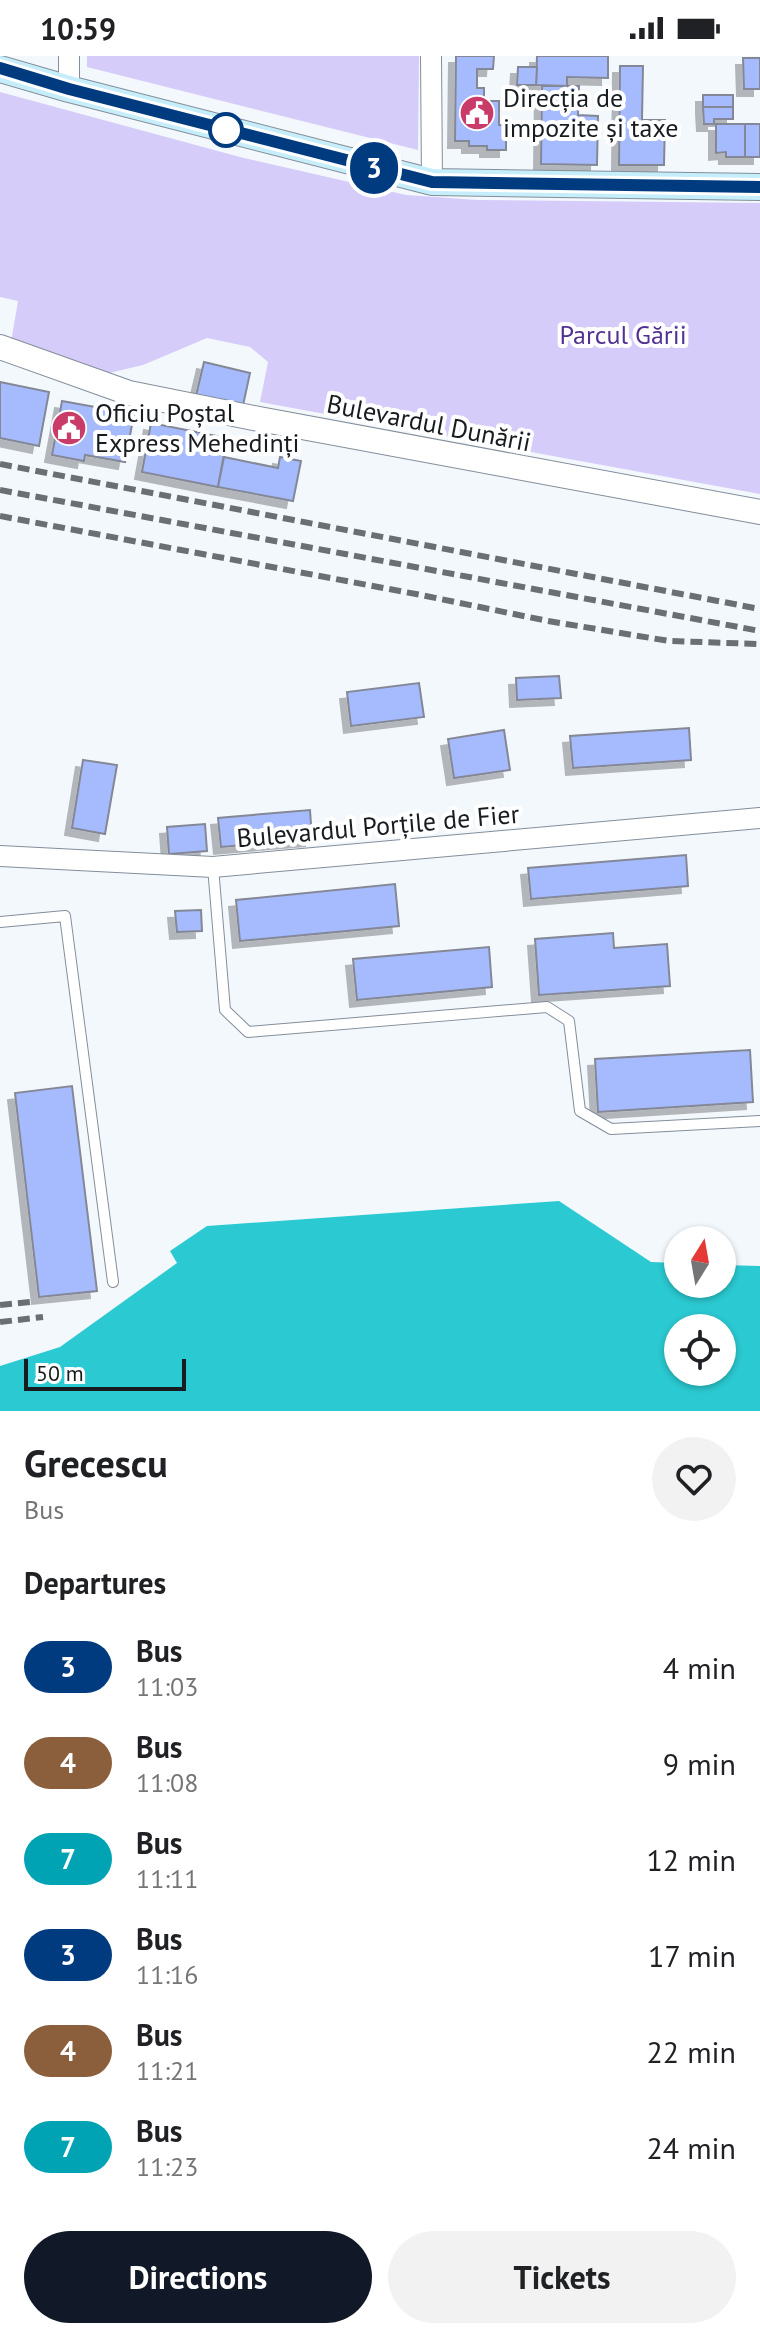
<!DOCTYPE html>
<html lang="en">
<head>
<meta charset="utf-8">
<style>
	:root { --surface:#fff; --page:#f2f2f2; --text:#202124; --muted:#757577; --accent:#111827 }
	body { margin:0; font-family:"PT Sans",sans-serif; background:var(--page); color:var(--text); height:100vh; display:flex; flex-direction:column; font-size:30px; white-space:nowrap }
	* { box-sizing:border-box; margin:0 }
	p { font-size:26px; color:var(--muted) }
	.icon { flex:none; width:44px; height:44px; fill:none; stroke:currentColor; stroke-width:2; stroke-linecap:round; stroke-linejoin:round }
	.map { position:relative; height:1355px; overflow:hidden }
	.side { display:flex; flex-direction:column; background:var(--surface); flex:1 }
	.side>* { flex:none }
	.badge { padding:0 16px; border-radius:26px; font-size:28px; line-height:52px }
	.needle { width:52px; rotate:11deg }
	.tools { position:absolute; left:664px; top:1170px; display:grid; gap:16px }
	.tools a { display:grid; place-items:center; width:72px; height:72px; border-radius:50%; background:var(--surface); box-shadow:0 2px 6px #0004; font-size:40px }
	.scale { position:absolute; left:24px; bottom:20px; width:162px; box-sizing:border-box; padding-left:8px; border:4px solid #171c20; border-top:0; font-size:22px; line-height:28px; white-space:nowrap; color:#171c20; -webkit-text-stroke:6px #fff; paint-order:stroke }
	.map>.badge { position:absolute; translate:-50% -50%; box-shadow:0 0 0 4px #fff }
	h2 { padding:0 24px; font-size:30px; line-height:72px }
	.round { display:grid; place-items:center; flex:none; width:84px; height:84px; border-radius:42px; background:var(--page) }
	.head { display:flex; align-items:center; justify-content:space-between; height:136px; padding:0 24px }
	h1 { font-size:38px; font-weight:600; line-height:60px }
	.action { display:flex; gap:16px; margin-top:auto; padding:16px 24px }
	.action a { flex:1; height:92px; border-radius:48px; background:var(--accent); color:#fff; font-size:32px; font-weight:600; line-height:92px; text-align:center }
	.action a+a { background:var(--page); color:var(--text) }
	ul { padding:0; list-style:none }
	li { display:flex; align-items:center; gap:24px; height:96px; padding:0 24px }
	li div { flex:1 }
	li b { display:block; font-size:30px }
	li em { font-style:normal }
	li .badge { min-width:88px; font-weight:700; text-align:center }
	.status { display:flex; justify-content:space-between; align-items:center; height:56px; padding:0 40px; background:var(--surface); direction:ltr }
	.status svg { height:22px; fill:currentColor }
	.map>svg:first-child { display:block }
</style>
</head>
<body>
<div class="status"><b>10:59</b><svg viewBox="0 0 49 12"><path d="M0 12V9h3v3zM5 12V6h3v6zM10 12V3h3v9zM15 12V0h3v12zM26 1h20v11H26zM47 4h2v5h-2z"/></svg></div>
<div class="map">
<svg width="760" height="1355" viewBox="0 0 760 1355">
	<defs>
		<filter id="shadow"><feDropShadow dx="-7" dy="7" stdDeviation="0" flood-color="#0004"/></filter>
	</defs>
	<rect width="100%" height="100%" fill="#f3f8fd"/>
	<g fill="#d5ccf9">
		<path d="M87,0H419L418,94L87,11Z"/>
		<path d="M0,36L240,101L406,139L477,144L760,147V438L260,346L268,306L250,291L207,282L143,309L105,318L11,286L18,245L0,241Z"/>
	</g>
	<path fill="#2bc9d1" fill-rule="evenodd" d="M559,1145L651,1206L678,1207V1228H722V1209L760,1210V1355H0V1310L60,1291L177,1207L170,1195L207,1170ZM678,1272H722V1316H678Z"/>
	<g fill="#a6bbfe" stroke="#848896" stroke-width="2" filter="url(#shadow)">
		<path d="M456,0H494L493,13H477V32H484V45H499V69L506,70V94H487V90H469V85H455Z"/>
		<path d="M537,0H608V22L567,21V30L536,29Z"/>
		<path d="M743,2H760V33H744Z"/>
		<path d="M620,10H643L642,64H665L664,109H619Z"/>
		<path d="M518,11H537L536,29H517Z"/>
		<path d="M542,30H579L578,59L598,60L597,109L541,108Z"/>
		<rect x="703" y="39" width="30" height="12"/>
		<path d="M703,51H733V63H714V68H704Z"/>
		<path d="M716,68H745V101H726V96L716,97Z"/>
		<rect x="745" y="68" width="15" height="33"/>
		<path d="M204,306L250,317L242,354L195,344Z"/>
		<path d="M0,326L49,336L39,390L0,382Z"/>
		<path d="M62,345L134,358L125,406L85,399L84,405L52,399Z"/>
		<path d="M151,367L227,382L218,431L142,416Z"/>
		<path d="M224,401L278,412L280,401L301,405L293,445L218,431Z"/>
		<path d="M559,620L561,642L517,644L516,622Z"/>
		<path d="M419,627L424,661L351,670L347,636Z"/>
		<path d="M689,672L691,704L573,712L570,680Z"/>
		<path d="M504,674L510,714L454,722L448,683Z"/>
		<path d="M83,704L117,709L105,778L72,772Z"/>
		<path d="M310,754L312,783L221,791L218,762Z"/>
		<path d="M205,768L207,795L169,798L167,771Z"/>
		<path d="M686,799L688,830L531,843L528,812Z"/>
		<path d="M395,828L399,870L240,885L236,844Z"/>
		<path d="M201,854L202,875L177,876L175,855Z"/>
		<path d="M613,877L614,892L667,888L670,930L539,939L535,883Z"/>
		<path d="M489,891L492,931L357,944L353,903Z"/>
		<path d="M750,994L753,1046L598,1056L595,1003Z"/>
		<path d="M72,1030L97,1235L39,1241L15,1037Z"/>
	</g>
	<g fill="none" stroke-linecap="round" stroke-linejoin="round">
		<defs>
			<g id="service">
				<path d="M213,811L225,954L248,976L547,951L569,965L580,1055L611,1073L760,1065"/>
				<path d="M0,866L65,860L113,1226"/>
			</g>
			<g id="minor">
				<path d="M431,0L432,126"/>
				<path d="M69,33V0"/>
				<path d="M0,800L213,811L760,762"/>
			</g>
			<path id="tertiary" d="M0,291L129,337L259,363L760,456"/>
			<path id="secondary" d="M0,13L69,33L432,126L760,131"/>
		</defs>
		<use href="#service" stroke="#838e9a" stroke-width="12"/>
		<use href="#minor" stroke="#838e9a" stroke-width="22"/>
		<use href="#tertiary" stroke="#838e9a" stroke-width="26"/>
		<use href="#secondary" stroke="#838e9a" stroke-width="28"/>
		<use href="#service" stroke="#fff" stroke-width="10"/>
		<use href="#minor" stroke="#fff" stroke-width="20"/>
		<use href="#tertiary" stroke="#fff" stroke-width="24"/>
		<use href="#secondary" stroke="#c6eefa" stroke-width="26"/>
		<g stroke="#6a6f73" stroke-width="6" stroke-dasharray="12 6" stroke-linecap="butt">
			<path d="M0,408L760,553"/>
			<path d="M0,434L760,575"/>
			<path d="M0,460L421,539L548,565L669,585L760,588"/>
			<path d="M0,1249L30,1246"/>
			<path d="M0,1266L43,1261"/>
		</g>
	</g>
	<g fill="none" stroke-linecap="round" stroke-linejoin="round">
		<defs>
			<path id="line" d="M0,12L69,33L432,126L760,131"/>
		</defs>
		<use href="#line" stroke="#fff" stroke-width="18"/>
		<use href="#line" stroke="#003b80" stroke-width="12"/>
	</g>
	<defs>
		<symbol id="civic-disc" viewBox="-11 -11 22 22"><circle r="9.5" fill="#c93c6a" stroke="#fff"/><path d="M-.6-6.5H3V-4.5H.6V-3L4-1V1h2V6H-6V1h2V-1L-.6-3ZM-1.2 2.5V6h2.4V2.5Z" fill="#fff"/></symbol>
	</defs>
	<g fill-rule="evenodd">
		<use href="#civic-disc" x="457" y="37" width="40" height="40"/>
		<use href="#civic-disc" x="49" y="352" width="40" height="40"/>
	</g>
	<circle fill="#fff" stroke="#003b80" stroke-width="4" cx="226" cy="74" r="16"/>
	<g text-anchor="middle" stroke-width="8" stroke-linejoin="round" paint-order="stroke">
		<g font-size="26" fill="#171c20" stroke="#fff" text-anchor="start">
			<text x="503" y="51">Direcția de<tspan x="503" dy="30">impozite și taxe</tspan></text>
			<text x="95" y="366">Oficiu Poștal<tspan x="95" dy="30">Express Mehedinți</tspan></text>
		</g>
		<g font-size="26" fill="#523192" stroke="#fff">
			<text x="623" y="288">Parcul Gării</text>
		</g>
		<g font-size="26" fill="#171c20" stroke="#fff">
			<text transform="translate(429 367) rotate(11)" y="9">Bulevardul Dunării</text>
			<text transform="translate(378 770) rotate(-5)" y="9">Bulevardul Porțile de Fier</text>
		</g>
	</g>
</svg>
<div class="tools">
<a><svg class="needle" viewBox="-14 -14 28 28"><path d="M0-13l5 13h-10z" fill="#e53935"/><path d="M0 13l5-13h-10z" fill="#757577"/></svg></a>
<a><svg class="icon" aria-label="locate" viewBox="0 0 24 24"><circle cx="12" cy="12" r="6"/><path d="M12 2v4M12 18v4M2 12h4M18 12h4"/></svg></a>
</div>
<div class="scale">50 m</div>
<b class="badge" style="left:374px;top:112px;background:#003b80;color:#fff">3</b>
</div>
<section class="side">
<div class="head"><div><h1>Grecescu</h1><p>Bus</p></div><a class="round"><svg class="icon" aria-label="heart" viewBox="0 0 24 24"><path d="M12 20l-8-8c-3-5 5-10 8-4 3-6 11-1 8 4z"/></svg></a></div>
<h2>Departures</h2>
<ul>
<li><span class="badge" style="background:#003b80;color:#fff">3</span><div><b>Bus</b><p>11:03</p></div><em>4 min</em></li>
<li><span class="badge" style="background:#8b5e3c;color:#fff">4</span><div><b>Bus</b><p>11:08</p></div><em>9 min</em></li>
<li><span class="badge" style="background:#00a3b4;color:#fff">7</span><div><b>Bus</b><p>11:11</p></div><em>12 min</em></li>
<li><span class="badge" style="background:#003b80;color:#fff">3</span><div><b>Bus</b><p>11:16</p></div><em>17 min</em></li>
<li><span class="badge" style="background:#8b5e3c;color:#fff">4</span><div><b>Bus</b><p>11:21</p></div><em>22 min</em></li>
<li><span class="badge" style="background:#00a3b4;color:#fff">7</span><div><b>Bus</b><p>11:23</p></div><em>24 min</em></li>
</ul>
<div class="action"><a>Directions</a><a>Tickets</a></div>
</section>
</body>
</html>
